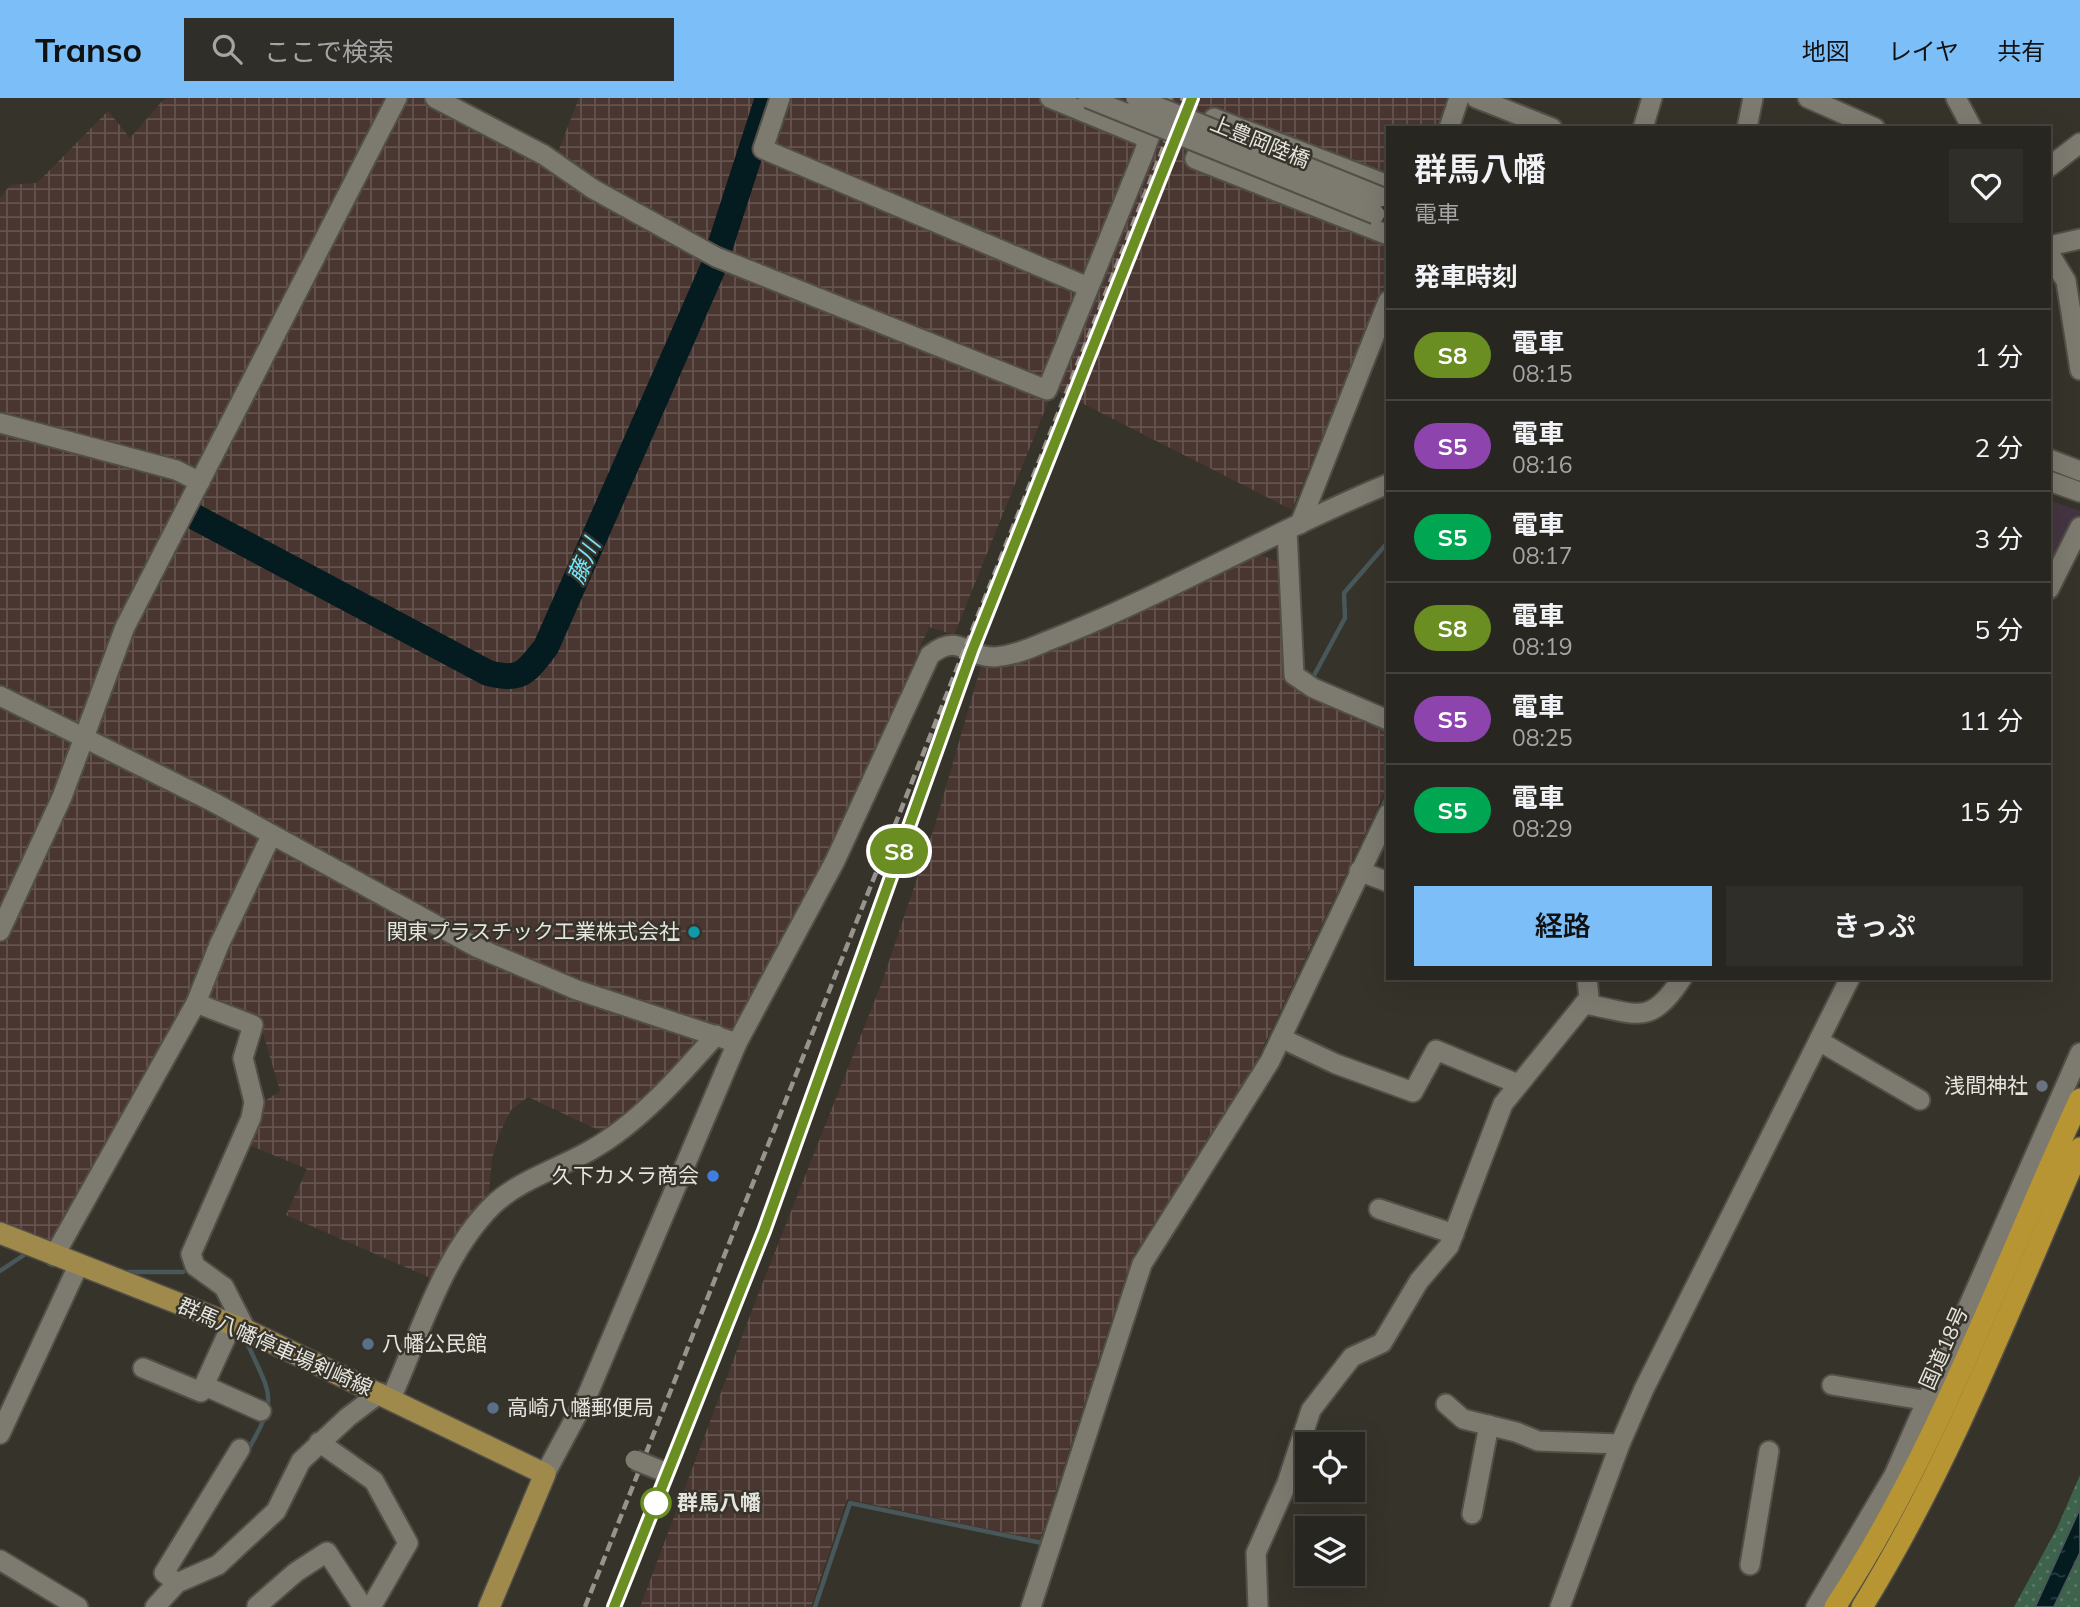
<!DOCTYPE html>
<html lang="ja">
<head>
<meta charset="utf-8">
<style>
	:root { --surface:#282620; --page:#302e29; --text:#f1f3f6; --muted:#a5a5a5; --line:#44433e; --accent:#7bbef8 }
	body { margin:0; font-family:Mulish,"Noto Sans JP",sans-serif; background:var(--page); color:var(--text); height:100vh; display:flex; flex-direction:column; font-size:26px; white-space:nowrap }
	* { box-sizing:border-box; margin:0 }
	p { font-size:23px; color:var(--muted) }
	.icon { flex:none; width:38px; height:38px; fill:none; stroke:currentColor; stroke-width:2; stroke-linecap:round; stroke-linejoin:round }
	.map { position:relative; flex:1; overflow:hidden }
	.side { position:absolute; left:1386px; top:28px; width:665px; height:854px; display:flex; flex-direction:column; background:var(--surface); border-radius:0px; box-shadow:0 7px 28px #0002,0 0 0 2px var(--line) }
	.side>* { flex:none }
	.badge { padding:0 14px; border-radius:23px; font-size:24px; line-height:46px }
	.tools { position:absolute; left:1295px; top:1334px; display:grid; gap:14px }
	.tools a { display:grid; place-items:center; width:70px; height:70px; border-radius:0px; background:var(--surface); box-shadow:0 7px 28px #0002,0 0 0 2px var(--line); font-size:35px }
	.map>.badge { position:absolute; translate:-50% -50%; box-shadow:0 0 0 4px #fff }
	h2 { padding:0 28px; font-size:26px; line-height:63px }
	.round { display:grid; place-items:center; flex:none; width:74px; height:74px; border-radius:0px; background:var(--page) }
	.head { display:flex; align-items:center; justify-content:space-between; height:119px; padding:0 28px }
	h1 { font-size:33px; font-weight:600; line-height:52px }
	.button { display:flex; gap:14px; margin-top:auto; padding:14px 28px }
	.button a { flex:1; height:80px; border-radius:0px; background:var(--accent); color:#111; font-size:28px; font-weight:600; line-height:80px; text-align:center }
	.button a+a { background:var(--page); color:var(--text) }
	ul { padding:0; list-style:none }
	li { display:flex; align-items:center; gap:21px; height:91px; padding:0 28px; border-top:2px solid var(--line) }
	li div { flex:1 }
	li b { display:block; font-size:26px }
	li em { font-style:normal }
	li .badge { min-width:77px; font-weight:700; text-align:center }
	header { display:flex; align-items:center; gap:42px; box-sizing:border-box; height:98px; padding:0 35px; background:var(--accent); color:#111 }
	header strong { font-size:33px }
	nav { display:flex; gap:38px; margin-inline-start:auto; font-size:24px }
	.search { width:490px; height:63px; background:var(--page); display:flex; align-items:center; gap:18px; box-sizing:border-box; padding:0 24px; border-radius:0px; color:var(--muted); font-size:26px }
	.map>svg:first-child { display:block }
</style>
</head>
<body>
<header>
<strong>Transo</strong>
<div class="search"><svg class="icon" aria-label="search" viewBox="0 0 24 24"><circle cx="10" cy="10" r="6"/><path d="M15 15l6 6"/></svg>ここで検索</div>
<nav><a>地図</a><a>レイヤ</a><a>共有</a></nav>
</header>
<div class="map">
<svg width="2080" height="1509" viewBox="0 0 2080 1509">
	<defs>
		<pattern id="industrial-grid" width="8" height="8" patternUnits="userSpaceOnUse" patternTransform="scale(1.75)"><rect width="8" height="8" fill="#4a3631"/><path d="M0 4h8M4 0v8" fill="none" stroke="#64534e"/></pattern>
		<pattern id="grass-dots" width="8" height="8" patternUnits="userSpaceOnUse" patternTransform="scale(1.75)"><rect width="8" height="8" fill="#3e634c"/><path d="M2 2h.1M6 6h.1" fill="none" stroke="#5a7965" stroke-width="1.8" stroke-linecap="round"/></pattern>
		<pattern id="water-ripples" width="26" height="14" patternUnits="userSpaceOnUse" patternTransform="scale(1.75)"><rect width="26" height="14" fill="#041b20"/><path d="M2 4q2-2 4 0t4 0M15 11q2-2 4 0t4 0" fill="none" stroke="#283c40"/></pattern>
	</defs>
	<rect width="100%" height="100%" fill="#36332a"/>
	<path fill="#453542" d="M2049,402L2080,413V420L2049,482Z"/>
	<g fill="url(#industrial-grid)">
		<path d="M165,0H421L541,60L707,163L1049,302L954,537L929,529L838,740L730,936L607,1036L528,999L511,1012L499,1037L492,1061L488,1106L435,1182L286,1117L307,1071L247,1046L257,1008L280,993L260,925L203,902L67,1128L54,1136L55,1143L53,1145L0,1123V100L10,87L37,85L108,13L130,40Z"/>
		<path d="M579,0H1451L1441,30H1388V81L1212,10L1188,62L1388,148V179L1292,412L1048,288L712,149L556,59Z"/>
		<path d="M1256,455L1284,466L1287,574L1302,594L1388,636V688L1248,980L1132,1159L1040,1442L847,1401L811,1509H640L757,1199L882,884L934,730L981,568L1006,567Z"/>
	</g>
	<g fill="url(#grass-dots)">
		<path d="M2080,1377V1410L2035,1509H2014L2057,1430Z"/>
		<path d="M2080,1455V1509H2054Z"/>
	</g>
	<path fill="url(#water-ripples)" stroke="#485759" stroke-width="2" d="M2080,1410V1455L2054,1509H2035Z"/>
	<g fill="none" stroke-linecap="round" stroke-linejoin="round">
		<g stroke="#485759" stroke-width="4.5">
			<path d="M1311,583L1345,520L1344,495L1388,444"/>
			<path d="M1373,626L1388,633"/>
			<path d="M1381,712L1388,697"/>
			<path d="M0,1173L24,1157"/>
			<path d="M128,1174H183"/>
			<path d="M246,1242C270,1298 280,1296 248,1352"/>
			<path d="M815,1509L850,1405L1042,1445L1043,1440"/>
		</g>
		<path stroke="#041b20" stroke-width="26" d="M195,419L488,575C522,584 526,574 546,549L713,170L768,0"/>
		<defs>
			<g id="minor">
				<path d="M435,0L544,57L593,91L716,159L1047,292L1143,57L1163,0"/>
				<path d="M780,0L763,51L1088,189"/>
				<path d="M1050,0L1147,40"/>
				<path d="M1476,0L1552,30"/>
				<path d="M1808,0L1875,30"/>
				<path d="M1956,0L1972,30"/>
				<path d="M1449,30L1459,0"/>
				<path d="M1643,30L1652,0"/>
				<path d="M1747,30L1753,0"/>
				<path d="M2049,69L2080,45"/>
				<path d="M1388,87L1214,20L1195,61L1388,137"/>
				<path d="M2049,148L2080,141"/>
				<path d="M2049,155L2066,183L2080,272"/>
				<path d="M0,325L176,372L200,384"/>
				<path d="M2049,361L2080,373"/>
				<path d="M2049,383L2080,394"/>
				<path d="M1300,426L1388,203"/>
				<path d="M1287,432L1294,577L1313,590L1388,622"/>
				<path d="M2049,491L2080,429"/>
				<path d="M0,598L213,704L476,849L577,892L737,945"/>
				<path d="M1359,773L1388,784"/>
				<path d="M0,833L62,699L125,529L397,0"/>
				<path d="M196,905L253,927L243,960L254,1004L251,1020L191,1156L195,1168L224,1189L246,1232"/>
				<path d="M1584,906C1636,914 1649,931 1682,880"/>
				<path d="M1281,940L1336,966L1413,994L1436,952L1518,986"/>
				<path d="M1819,943L1920,1002"/>
				<path d="M1379,1111L1454,1136"/>
				<path d="M54,1158L196,905L219,847L271,738"/>
				<path d="M143,1270L201,1294L232,1226"/>
				<path d="M1832,1287L1929,1303"/>
				<path d="M205,1288L261,1313"/>
				<path d="M391,1300C420,1237 442,1157 493,1107C519,1082 560,1070 591,1052C639,1025 680,978 716,937"/>
				<path d="M1446,1306L1463,1321L1516,1334L1538,1343L1620,1346"/>
				<path d="M0,1336L78,1168"/>
				<path d="M319,1344L374,1383L408,1445L371,1509"/>
				<path d="M545,1376L587,1298L737,945L835,763L930,557C960,534 965,559 994,559C1012,558 1029,551 1045,544C1162,499 1271,434 1388,386"/>
				<path d="M1472,1416L1489,1327"/>
				<path d="M0,1462L78,1509"/>
				<path d="M1750,1467L1769,1353"/>
				<path d="M177,1485L164,1475L240,1351"/>
				<path d="M257,1508L296,1474L327,1454L363,1509"/>
				<path d="M155,1509L177,1485L218,1467L276,1413L301,1363L348,1319L380,1295"/>
				<path d="M1031,1509L1142,1166L1270,963L1388,716"/>
				<path d="M1258,1509L1256,1455L1287,1385L1311,1312L1352,1259L1382,1245L1419,1183L1449,1148L1503,1006L1584,906L1589,900L1587,880"/>
				<path d="M1560,1509L1620,1346L1644,1291L1850,880"/>
				<path d="M1816,1509L1894,1377L2080,955"/>
			</g>
			<path id="major" d="M0,1135L246,1232L545,1376L489,1509"/>
			<g id="highway">
				<path d="M1835,1509C1939,1351 2001,1171 2080,1001"/>
				<path d="M1862,1509C1951,1365 2012,1205 2080,1050"/>
			</g>
		</defs>
		<use href="#minor" stroke="#524f48" stroke-width="23"/>
		<use href="#major" stroke="#524f48" stroke-width="24"/>
		<use href="#highway" stroke="#524f48" stroke-width="24"/>
		<use href="#minor" stroke="#7d7a70" stroke-width="19"/>
		<use href="#major" stroke="#a08a4b" stroke-width="21"/>
		<use href="#highway" stroke="#b89533" stroke-width="21"/>
		<g stroke="#96948d" stroke-width="4.5" stroke-dasharray="10 5" stroke-linecap="butt">
			<path d="M585,1509L1183,0"/>
			<path d="M614,1509L764,1133L934,657"/>
		</g>
		<defs>
			<g id="minor-bridge">
				<path d="M1088,0L1375,116"/>
				<path d="M1136,0L1381,99"/>
				<path d="M635,1362L662,1373"/>
			</g>
		</defs>
		<use href="#minor-bridge" stroke="#524f48" stroke-width="23" stroke-linecap="butt"/>
		<use href="#minor-bridge" stroke="#7d7a70" stroke-width="19"/>
	</g>
	<g fill="none" stroke-linecap="round" stroke-linejoin="round">
		<defs>
			<path id="line" d="M614,1509L764,1133L972,553L1192,0"/>
		</defs>
		<use href="#line" stroke="#fff" stroke-width="16"/>
		<use href="#line" stroke="#6b8e23" stroke-width="10"/>
	</g>
	<circle fill="#0f9aa8" stroke="#36332a" stroke-width="2.5" cx="694" cy="834" r="7"/>
	<circle fill="#6b7280" stroke="#36332a" stroke-width="2.5" cx="2042" cy="988" r="7"/>
	<circle fill="#3f7fe0" stroke="#36332a" stroke-width="2.5" cx="713" cy="1078" r="7"/>
	<g fill="#5c6f8a" stroke="#36332a" stroke-width="2.5">
		<circle cx="368" cy="1246" r="7"/>
		<circle cx="493" cy="1310" r="7"/>
	</g>
	<circle fill="#fff" stroke="#6b8e23" stroke-width="3.5" cx="656" cy="1405" r="14"/>
	<g text-anchor="middle" stroke-width="5" stroke-linejoin="round" paint-order="stroke">
		<g font-size="21" fill="#e5e4de" stroke="#36332a">
			<text transform="translate(1260 44) rotate(22)" y="7">上豊岡陸橋</text>
			<text transform="translate(275 1249) rotate(24)" y="7">群馬八幡停車場剣崎線</text>
			<text transform="translate(1944 1250) rotate(-66)" y="7">国道18号</text>
		</g>
		<g font-size="21" fill="#e5e4de" stroke="#36332a" text-anchor="end">
			<text x="680" y="841">関東プラスチック工業株式会社</text>
			<text x="2028" y="995">浅間神社</text>
			<text x="699" y="1085">久下カメラ商会</text>
			<text x="382" y="1253" text-anchor="start">八幡公民館</text>
			<text x="507" y="1317" text-anchor="start">高崎八幡郵便局</text>
		</g>
		<g font-size="21" font-weight="bold" fill="#e5e4de" stroke="#36332a" text-anchor="start">
			<text x="677" y="1412">群馬八幡</text>
		</g>
		<g font-size="23" font-style="italic" fill="#75e8ff" stroke="#36332a">
			<text transform="translate(584 463) rotate(-66)" y="8">藤川</text>
		</g>
	</g>
</svg>
<div class="tools">
<a><svg class="icon" aria-label="locate" viewBox="0 0 24 24"><circle cx="12" cy="12" r="6"/><path d="M12 2v4M12 18v4M2 12h4M18 12h4"/></svg></a>
<a><svg class="icon" aria-label="layers" viewBox="0 0 24 24"><path d="M12 4l9 5-9 5-9-5zM3 14l9 5 9-5"/></svg></a>
</div>
<b class="badge" style="left:899px;top:753px;background:#6b8e23;color:#fff">S8</b>
<section class="side">
<div class="head"><div><h1>群馬八幡</h1><p>電車</p></div><a class="round"><svg class="icon" aria-label="heart" viewBox="0 0 24 24"><path d="M12 20l-8-8c-3-5 5-10 8-4 3-6 11-1 8 4z"/></svg></a></div>
<h2>発車時刻</h2>
<ul>
<li><span class="badge" style="background:#6b8e23;color:#fff">S8</span><div><b>電車</b><p>08:15</p></div><em>1 分</em></li>
<li><span class="badge" style="background:#8e44ad;color:#fff">S5</span><div><b>電車</b><p>08:16</p></div><em>2 分</em></li>
<li><span class="badge" style="background:#00a651;color:#fff">S5</span><div><b>電車</b><p>08:17</p></div><em>3 分</em></li>
<li><span class="badge" style="background:#6b8e23;color:#fff">S8</span><div><b>電車</b><p>08:19</p></div><em>5 分</em></li>
<li><span class="badge" style="background:#8e44ad;color:#fff">S5</span><div><b>電車</b><p>08:25</p></div><em>11 分</em></li>
<li><span class="badge" style="background:#00a651;color:#fff">S5</span><div><b>電車</b><p>08:29</p></div><em>15 分</em></li>
</ul>
<div class="button"><a>経路</a><a>きっぷ</a></div>
</section>
</div>
</body>
</html>
